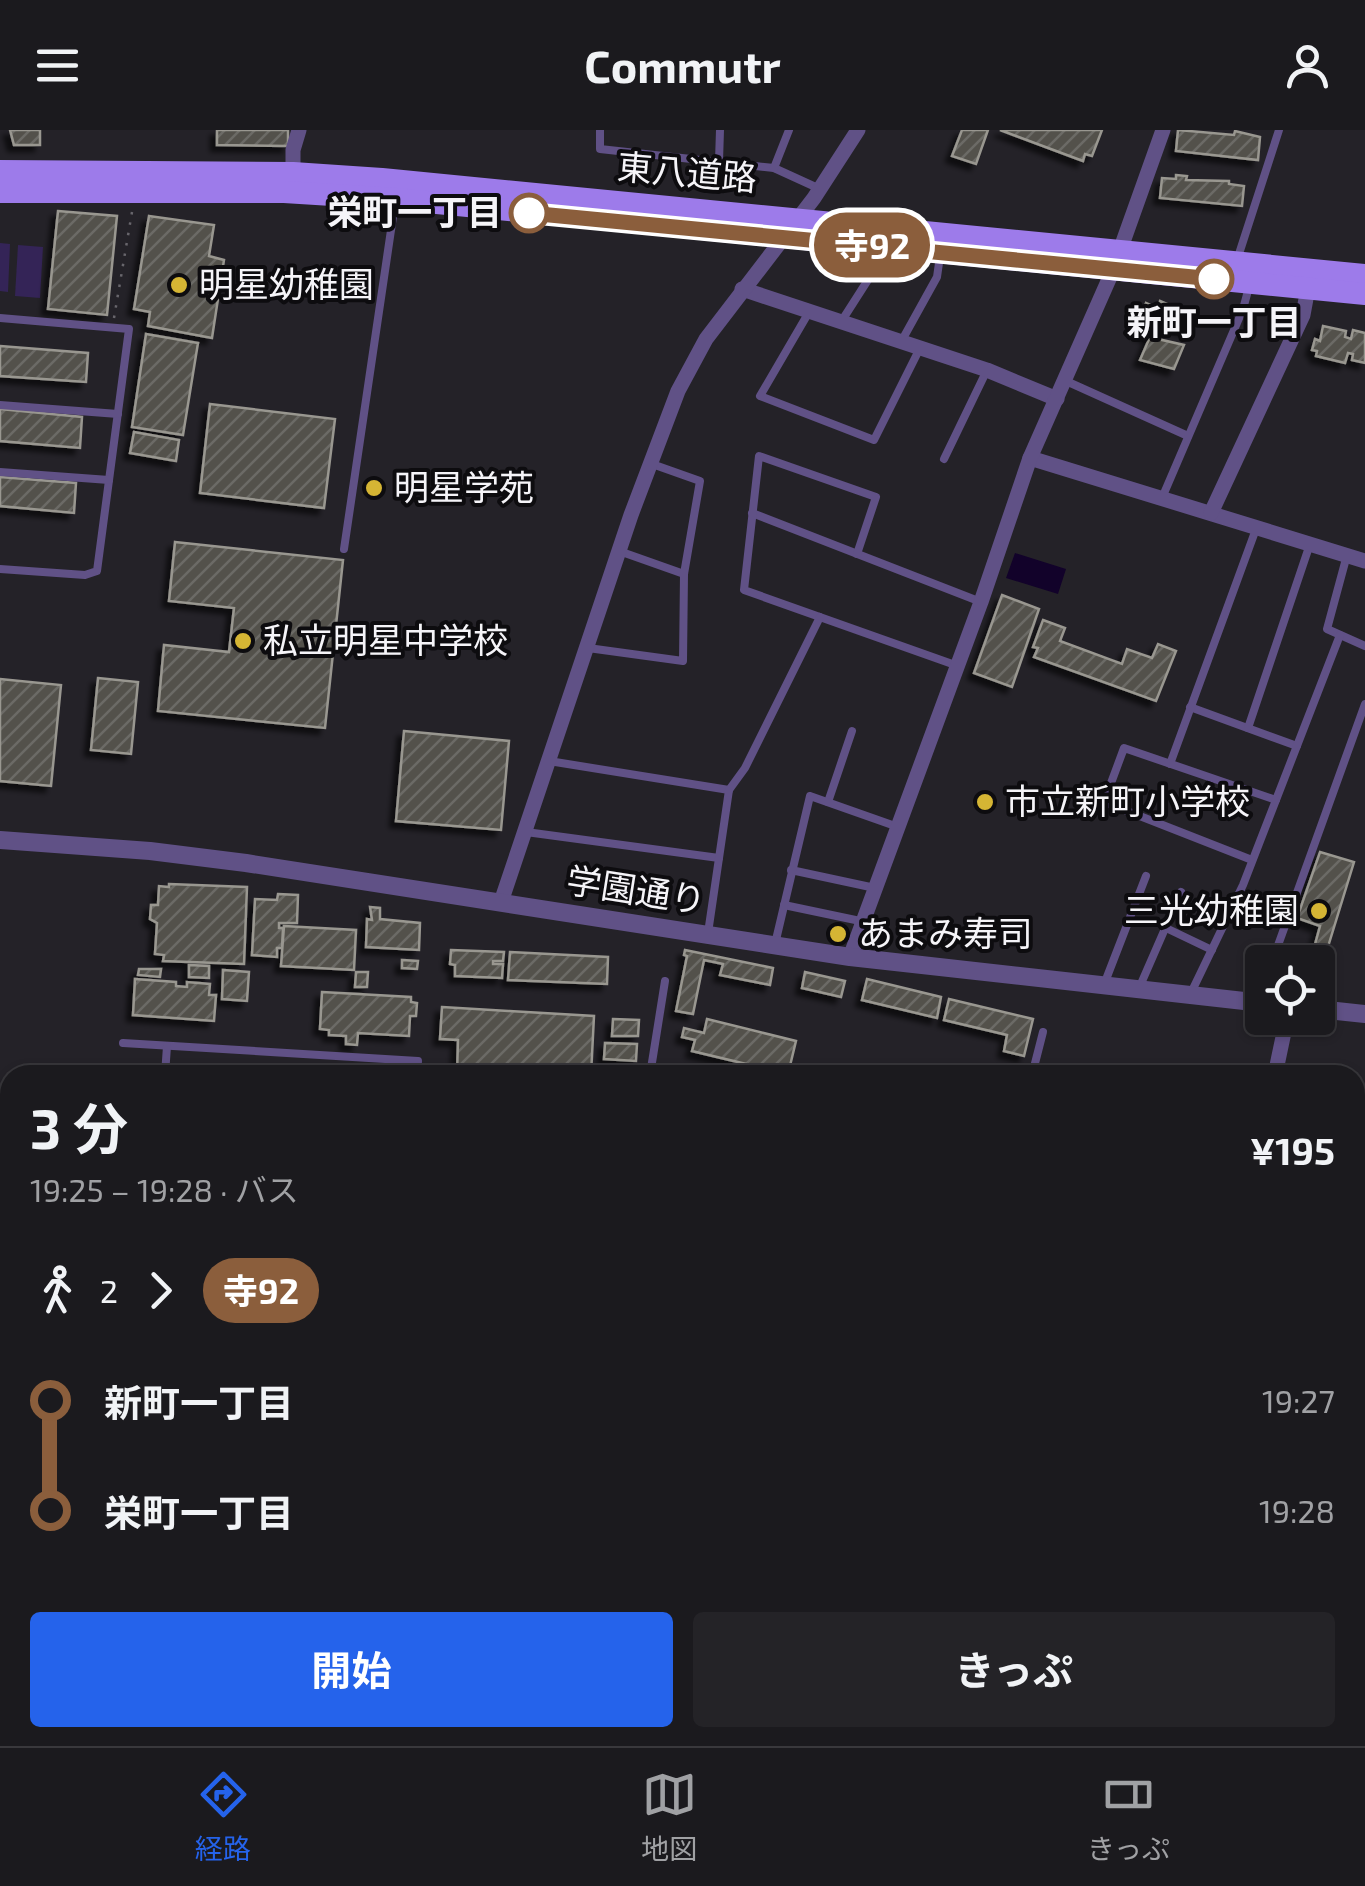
<!DOCTYPE html>
<html lang="ja">
<head>
<meta charset="utf-8">
<style>
	:root { --surface:#1b1a1e; --page:#242327; --text:#f1f3f6; --muted:#a0a1a4; --line:#39383c; --accent:#2563eb }
	body { margin:0; font-family:"Exo 2","Noto Sans JP",sans-serif; background:var(--page); color:var(--text); height:100vh; display:flex; flex-direction:column; font-size:38px; white-space:nowrap }
	* { box-sizing:border-box; margin:0 }
	p { font-size:32px; color:var(--muted) }
	.icon { flex:none; width:55px; height:55px; fill:none; stroke:currentColor; stroke-width:2; stroke-linecap:round; stroke-linejoin:round }
	.map { position:relative; flex:1; overflow:hidden }
	.panel { position:absolute; left:0px; top:935px; width:1365px; height:682px; display:flex; flex-direction:column; background:var(--surface); border-radius:30px 30px 0 0; box-shadow:0 2px 8px #0004,0 0 0 2px var(--line) }
	.panel>* { flex:none }
	.badge { padding:0 20px; border-radius:32px; font-size:35px; line-height:65px }
	.buttons { position:absolute; left:1245px; top:815px; display:grid; gap:20px }
	.buttons a { display:grid; place-items:center; width:90px; height:90px; border-radius:10px; background:var(--surface); box-shadow:0 2px 8px #0004,0 0 0 2px var(--line); font-size:50px }
	.map>.badge { position:absolute; translate:-50% -50%; box-shadow:0 0 0 5px #fff }
	.legs { display:flex; align-items:center; gap:15px; height:110px; padding:0 30px; font-size:32px }
	.legs p { margin-inline-start:auto }
	.overview { display:flex; align-items:center; justify-content:space-between; height:170px; padding:0 30px }
	h1 { font-size:55px; font-weight:700; line-height:75px }
	.cta { display:flex; gap:20px; margin-top:auto; padding:20px 30px }
	.cta a { flex:1; height:115px; border-radius:10px; background:var(--accent); color:#fff; font-size:40px; font-weight:700; line-height:115px; text-align:center }
	.cta a+a { background:var(--page); color:var(--text) }
	ul { padding:0 30px; list-style:none }
	li { display:flex; align-items:center; gap:35px; height:110px; font-size:38px }
	li i { display:grid; place-items:center; width:15px; height:100%; margin:0 12px; background:currentColor }
	li i::after { content:''; width:25px; height:25px; margin:-12px; border:8px solid; border-radius:50%; background:var(--surface) }
	li p { margin-inline-start:auto }
	li:first-child i { background:linear-gradient(#0000 50%,currentColor 0) }
	li:last-child i { background:linear-gradient(currentColor 50%,#0000 0) }
	header { display:flex; justify-content:space-between; align-items:center; height:130px; padding:0 30px; background:var(--surface); font-size:45px; font-weight:700 }
	.tab-bar { display:flex; justify-content:space-around; align-items:center; height:140px; border-top:2px solid var(--line); background:var(--surface); font-size:28px; color:var(--muted) }
	.tab-bar a { display:grid; justify-items:center; gap:5px }
	.tab-bar .active { color:var(--accent) }
	.map>svg:first-child { display:block }
</style>
</head>
<body>
<header><svg class="icon" aria-label="menu" viewBox="0 0 24 24"><path d="M4 6h16M4 12h16M4 18h16"/></svg>Commutr<svg class="icon" aria-label="person" viewBox="0 0 24 24"><circle cx="12" cy="8" r="4"/><path d="M4 21q1-7 8-7t8 7"/></svg></header>
<div class="map">
<svg width="1365" height="1616" viewBox="0 0 1365 1616">
	<defs>
		<pattern id="building-hatch" width="6" height="6" patternUnits="userSpaceOnUse" patternTransform="scale(2.5)"><rect width="6" height="6" fill="#53514b"/><path d="M-1 1l2-2M0 6l6-6M5 7l2-2" fill="none" stroke="#6c6b66"/></pattern>
		<filter id="shadow"><feDropShadow dx="-6" dy="6" stdDeviation="2.5" flood-color="#0009"/></filter>
	</defs>
	<rect width="100%" height="100%" fill="#242228"/>
	<g fill="#342457">
		<path d="M0,113L10,114L8,162L0,161Z"/>
		<path d="M18,115L43,117L40,168L15,166Z"/>
		<path d="M0,987L10,988V1075L0,1074Z"/>
	</g>
	<path fill="#12022a" d="M1015,423L1066,439L1058,464L1006,448Z"/>
	<g fill="url(#building-hatch)" stroke="#999790" stroke-width="2.5" filter="url(#shadow)">
		<path d="M10,0H40V15H14Z"/>
		<path d="M217,0H288V16L217,15Z"/>
		<path d="M962,0H988L976,34L952,26Z"/>
		<path d="M1000,0H1102L1092,26L1085,24L1083,31Z"/>
		<path d="M1178,0L1234,5L1235,1L1260,7L1258,30L1176,21Z"/>
		<path d="M1176,45L1187,46L1186,50L1229,51V54L1244,56L1242,76L1160,68L1162,48L1176,49Z"/>
		<path d="M58,81L117,86L107,185L48,179Z"/>
		<path d="M149,86L214,95L209,126L224,130L212,208L148,196L150,182L134,179Z"/>
		<path d="M1160,171L1195,186L1189,200L1164,195L1158,209L1184,215L1174,239L1140,230L1150,207L1139,202L1144,190L1140,189L1146,173L1157,178Z"/>
		<path d="M1323,196L1346,201L1345,207L1351,209L1353,200L1365,203V233L1352,230L1353,224L1348,223L1345,233L1316,226L1317,221L1312,220L1315,209L1320,211Z"/>
		<path d="M146,204L198,213L183,305L132,297Z"/>
		<path d="M0,216L88,223L86,252L0,246Z"/>
		<path d="M210,274L335,289L324,378L200,363Z"/>
		<path d="M0,279L82,287L80,318L0,311Z"/>
		<path d="M134,302L179,310L176,331L130,323Z"/>
		<path d="M0,347L76,353L74,383L0,376Z"/>
		<path d="M175,412L343,430L325,598L158,581L164,515L229,522L234,478L169,471Z"/>
		<path d="M1002,465L1039,479L1012,557L974,543Z"/>
		<path d="M1043,490L1065,498L1060,511L1122,534L1127,519L1152,528L1158,514L1176,521L1156,571L1034,527L1038,518L1033,517Z"/>
		<path d="M98,548L138,552L131,624L91,620Z"/>
		<path d="M0,549L61,555L51,656L0,651Z"/>
		<path d="M404,601L509,611L501,700L396,691Z"/>
		<path d="M1320,722L1354,732L1323,833L1311,829L1320,796L1297,788Z"/>
		<path d="M169,754L247,757L244,834L163,831L164,825L155,824L157,793L150,789L151,775H158L159,756L169,757Z"/>
		<path d="M278,764L298,765L297,793H279V798H283L282,818H277V827L252,825L255,769L277,770Z"/>
		<path d="M370,777L380,778V789L420,793L419,820L366,817L367,789L372,790Z"/>
		<path d="M284,796L356,800L354,840L281,836Z"/>
		<path d="M451,820L504,822L503,831H493V834H503L502,848L455,846V835L450,834Z"/>
		<path d="M685,820L773,838L770,855L720,845L723,834L704,830L693,884L676,881L687,826L684,825Z"/>
		<path d="M510,822L608,827L607,854L508,850Z"/>
		<path d="M402,830L418,831L417,839L402,838Z"/>
		<path d="M189,835L209,836V848L189,847Z"/>
		<path d="M139,839H161L160,847L138,845Z"/>
		<path d="M223,840L249,842L247,871L222,869Z"/>
		<path d="M356,842H368L367,857H355Z"/>
		<path d="M805,842L845,851L841,867L802,858Z"/>
		<path d="M135,849L176,852V856L187,857V852L210,854L209,865H216L214,891L133,885Z"/>
		<path d="M867,849L941,867L937,888L862,870Z"/>
		<path d="M322,862L411,867V872L417,873L416,886H410L409,906L358,903L357,915L346,914V906L329,905V900L320,899Z"/>
		<path d="M949,869L1033,889L1024,926L1004,921L1007,905L944,890Z"/>
		<path d="M442,877L594,886L591,945H457L458,910L440,909Z"/>
		<path d="M613,889L639,890L638,906H612Z"/>
		<path d="M707,889L796,911L788,944L692,921L695,910L682,907L684,898L704,903Z"/>
		<path d="M605,913L637,914L636,931L604,929Z"/>
		<path d="M796,936L828,943V945H794Z"/>
		<path d="M130,938L147,939L146,945H130Z"/>
		<path d="M0,1181H10V1224L0,1223Z"/>
		<path d="M0,1460L10,1461V1505H0Z"/>
	</g>
	<g fill="none" stroke-linecap="round" stroke-linejoin="round">
		<g stroke="#68666c" stroke-width="2.5" stroke-dasharray="2.5 8" stroke-linecap="butt">
			<path d="M114,188L132,82"/>
			<path d="M1355,1518L1365,1520"/>
			<path d="M856,1616L858,1608"/>
		</g>
		<g stroke="#605186" stroke-width="8">
			<path d="M600,0V19L774,38L820,59"/>
			<path d="M719,31L720,0"/>
			<path d="M774,38L789,0"/>
			<path d="M1238,127L1279,0"/>
			<path d="M809,182L760,266L874,310L919,220"/>
			<path d="M0,188L129,199L97,441L85,445L0,439"/>
			<path d="M841,192L873,142L876,121"/>
			<path d="M901,212L937,147L940,126"/>
			<path d="M1066,251L1188,306"/>
			<path d="M0,275L118,284"/>
			<path d="M944,329L987,240"/>
			<path d="M0,342L109,350"/>
			<path d="M1162,368L1243,179L1249,157"/>
			<path d="M752,383L981,472"/>
			<path d="M344,419L395,73"/>
			<path d="M619,421L684,444"/>
			<path d="M857,424L876,367L759,326L744,460L958,536"/>
			<path d="M1347,425L1327,499L1365,516"/>
			<path d="M588,518L683,531L684,444L700,351L652,334"/>
			<path d="M1190,577L1297,616"/>
			<path d="M1248,598L1310,414"/>
			<path d="M549,631L729,660"/>
			<path d="M1170,634L1256,399"/>
			<path d="M828,672L852,601"/>
			<path d="M526,702L719,728"/>
			<path d="M1252,730L1104,672L1124,618L1276,670"/>
			<path d="M791,740L875,758"/>
			<path d="M784,775L865,792"/>
			<path d="M1166,798L1212,820"/>
			<path d="M708,803L729,660L745,638L820,487"/>
			<path d="M775,814L810,666L898,697"/>
			<path d="M1272,832L1365,574"/>
			<path d="M1105,852L1146,746"/>
			<path d="M1140,856L1181,762"/>
			<path d="M1190,865L1243,755L1340,505"/>
			<path d="M1257,872L1262,857"/>
			<path d="M123,913L418,931L417,945"/>
			<path d="M165,945L167,916"/>
			<path d="M650,945L665,851"/>
			<path d="M1032,945L1043,902"/>
			<path d="M0,1120H10"/>
			<path d="M1355,1167L1365,1170"/>
			<path d="M199,1608V1616"/>
			<path d="M62,1616V1608"/>
			<path d="M145,1616V1608"/>
			<path d="M284,1616L285,1608"/>
			<path d="M485,1616L487,1608"/>
		</g>
		<g stroke="#605186" stroke-width="15">
			<path d="M293,43V20L299,0"/>
			<path d="M742,159L987,240L1057,269"/>
			<path d="M1030,328L1365,431"/>
			<path d="M1211,383L1303,185L1308,158"/>
			<path d="M501,772L631,385L678,261L706,209L814,68L858,0"/>
			<path d="M850,827L981,472L1030,328L1113,140L1163,0"/>
			<path d="M1275,945L1287,888"/>
			<path d="M1355,1552L1365,1543"/>
			<path d="M1298,1616L1303,1608"/>
		</g>
		<g stroke="#605186" stroke-width="18">
			<path d="M0,710L150,721L246,733L850,827L1262,873"/>
			<path d="M1318,879L1365,884"/>
		</g>
		<g stroke="#9d7bea" stroke-width="22">
			<path d="M0,41L293,43L382,49L1365,145"/>
			<path d="M0,62H284L396,69L1365,164"/>
		</g>
	</g>
	<g fill="none" stroke-linecap="round" stroke-linejoin="round">
		<defs>
			<path id="line-1" d="M529,83L1214,149"/>
		</defs>
		<use href="#line-1" stroke="#fff" stroke-width="22"/>
		<use href="#line-1" stroke="#8b5e3c" stroke-width="15"/>
	</g>
	<g fill="#fff" stroke="#8b5e3c" stroke-width="5">
		<circle cx="529" cy="83" r="18"/>
		<circle cx="1214" cy="149" r="18"/>
	</g>
	<g fill="#d5b534" stroke="#0d0c0f" stroke-width="4">
		<circle cx="179" cy="155" r="10"/>
		<circle cx="374" cy="358" r="10"/>
		<circle cx="243" cy="511" r="10"/>
		<circle cx="985" cy="672" r="10"/>
		<circle cx="1319" cy="781" r="10"/>
		<circle cx="838" cy="804" r="10"/>
	</g>
	<g text-anchor="middle" stroke-width="8" stroke-linejoin="round" paint-order="stroke">
		<g font-size="35" fill="#f5f4f8" stroke="#0d0c0f">
			<text transform="translate(687 43) rotate(5)" y="12">東八道路</text>
			<text transform="translate(636 761) rotate(9)" y="12">学園通り</text>
		</g>
		<g font-size="35" font-weight="bold" fill="#f5f4f8" stroke="#0d0c0f" text-anchor="end">
			<text x="502" y="95">栄町一丁目</text>
			<text x="1214" y="205" text-anchor="middle">新町一丁目</text>
		</g>
		<g font-size="35" fill="#f5f4f8" stroke="#0d0c0f" text-anchor="start">
			<text x="199" y="167">明星幼稚園</text>
			<text x="394" y="370">明星学苑</text>
			<text x="263" y="523">私立明星中学校</text>
			<text x="1005" y="684">市立新町小学校</text>
			<text x="1299" y="793" text-anchor="end">三光幼稚園</text>
			<text x="858" y="816">あまみ寿司</text>
		</g>
	</g>
</svg>
<div class="buttons">
<a><svg class="icon" aria-label="locate" viewBox="0 0 24 24"><circle cx="12" cy="12" r="6"/><path d="M12 2v4M12 18v4M2 12h4M18 12h4"/></svg></a>
</div>
<b class="badge" style="left:872px;top:115px;background:#8b5e3c;color:#fff">寺92</b>
<section class="panel">
<div class="overview"><div><h1>3 分</h1><p>19:25 – 19:28 · バス</p></div><b>¥195</b></div>
<div class="legs"><svg class="icon" aria-label="walk" viewBox="0 0 24 24"><circle cx="13" cy="4" r="2"/><path d="M13 8l-2 6 4 7M11 14l-3 7M7 12l3-4h3l4 4"/></svg>2<svg class="icon" aria-label="forward" viewBox="0 0 24 24"><path d="M9 5l7 7-7 7"/></svg><b class="badge" style="background:#8b5e3c;color:#fff">寺92</b></div>
<ul>
<li><i style="color:#8b5e3c"></i><b>新町一丁目</b><p>19:27</p></li>
<li><i style="color:#8b5e3c"></i><b>栄町一丁目</b><p>19:28</p></li>
</ul>
<div class="cta"><a>開始</a><a>きっぷ</a></div>
</section>
</div>
<nav class="tab-bar">
<a class="active"><svg class="icon" aria-label="directions" viewBox="0 0 24 24"><path d="M12 3l9 9-9 9-9-9zM9 14v-3h6M13 9l2 2-2 2"/></svg>経路</a>
<a><svg class="icon" aria-label="map" viewBox="0 0 24 24"><path d="M3 6l6-2 6 2 6-2v14l-6 2-6-2-6 2zM9 4v14M15 6v14"/></svg>地図</a>
<a><svg class="icon" aria-label="tickets" viewBox="0 0 24 24"><path d="M3 7h18v10H3zM15 7v10"/></svg>きっぷ</a>
</nav>
</body>
</html>
